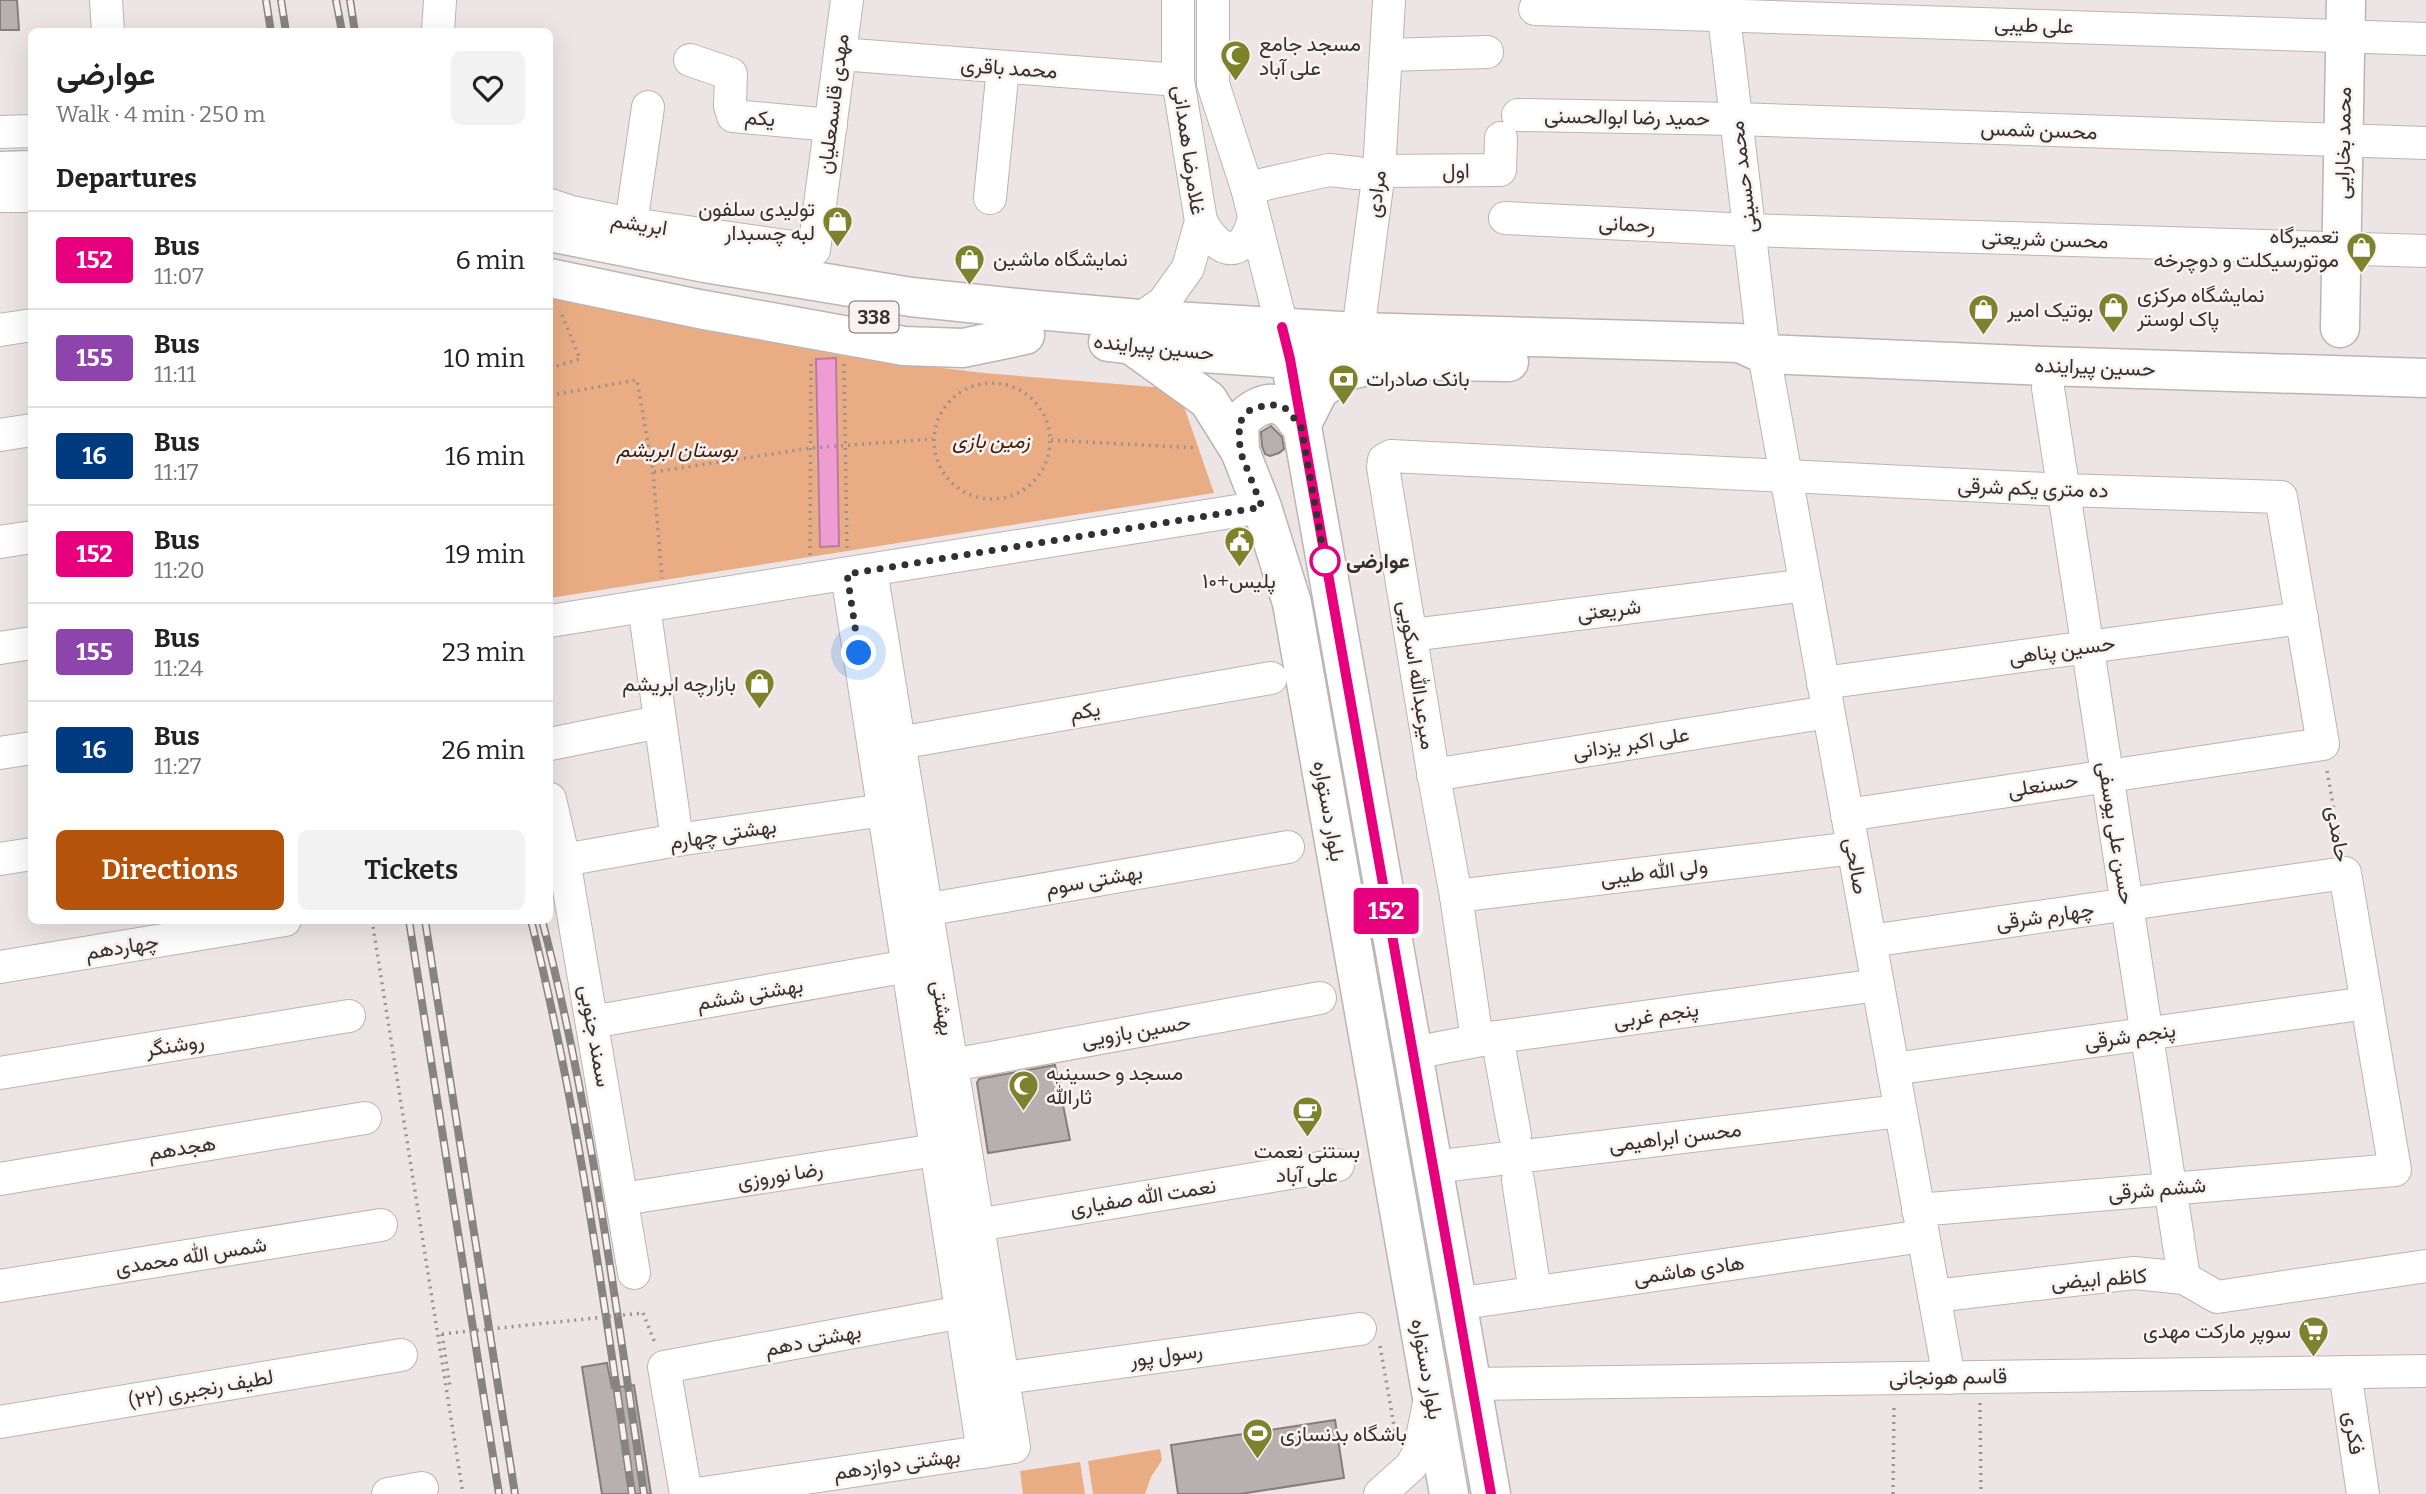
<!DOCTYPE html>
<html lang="en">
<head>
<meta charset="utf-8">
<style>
	:root { --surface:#fff; --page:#f2f2f2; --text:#222; --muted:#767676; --line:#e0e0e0; --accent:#b45309 }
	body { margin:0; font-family:Bitter,Vazirmatn,serif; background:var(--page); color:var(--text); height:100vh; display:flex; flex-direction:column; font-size:26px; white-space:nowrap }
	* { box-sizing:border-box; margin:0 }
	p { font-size:23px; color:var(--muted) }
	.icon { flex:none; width:38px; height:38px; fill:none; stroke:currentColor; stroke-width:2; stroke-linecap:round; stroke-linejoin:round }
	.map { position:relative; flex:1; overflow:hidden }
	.drawer { position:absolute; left:28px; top:28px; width:525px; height:896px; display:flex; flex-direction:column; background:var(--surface); border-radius:10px; box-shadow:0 7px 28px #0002 }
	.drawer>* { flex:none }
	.badge { padding:0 14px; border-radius:5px; font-size:24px; line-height:46px }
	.you { position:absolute; width:35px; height:35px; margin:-18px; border:5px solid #fff; border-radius:50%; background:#1a73e8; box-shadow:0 0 0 10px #1a73e833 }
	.map>.badge { position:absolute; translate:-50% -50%; box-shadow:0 0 0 4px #fff }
	h2 { padding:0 28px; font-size:26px; line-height:63px }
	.round { display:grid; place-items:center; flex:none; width:74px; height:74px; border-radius:10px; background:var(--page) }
	.head { display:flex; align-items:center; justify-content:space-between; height:119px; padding:0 28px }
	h1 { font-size:33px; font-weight:600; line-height:52px }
	.action { display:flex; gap:14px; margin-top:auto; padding:14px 28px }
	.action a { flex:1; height:80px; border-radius:10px; background:var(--accent); color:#fff; font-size:28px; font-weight:600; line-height:80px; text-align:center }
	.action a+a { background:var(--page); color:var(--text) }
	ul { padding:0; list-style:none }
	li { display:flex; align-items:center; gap:21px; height:98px; padding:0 28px; border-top:2px solid var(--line) }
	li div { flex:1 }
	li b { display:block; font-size:26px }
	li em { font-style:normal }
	li .badge { min-width:77px; font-weight:700; text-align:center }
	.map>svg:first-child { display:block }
</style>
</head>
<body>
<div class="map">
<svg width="2426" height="1494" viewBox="0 0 2426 1494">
	<rect width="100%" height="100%" fill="#ede5e5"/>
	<g fill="#eaad83">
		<path d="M550,298L844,356L984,373L1178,389L1214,493L550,598Z"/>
		<path d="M1160,1449L1162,1460L1151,1477L1145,1494H1093L1088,1461Z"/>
		<path d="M1080,1462L1085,1494H1023L1020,1471Z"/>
	</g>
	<path fill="#ef9cd2" stroke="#b77ca1" stroke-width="2" d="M836,358L839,546L820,547L816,359Z"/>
	<g fill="#b7b0ae" stroke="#857e7c" stroke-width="2">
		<path d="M0,0H17L19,30H0Z"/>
		<path d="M1271,426L1282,437L1284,449L1279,453L1270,456L1265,454L1262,446L1261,432Z"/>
		<path d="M1055,1065L1070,1140L988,1153L977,1083L979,1079Z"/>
		<path d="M607,1363L612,1388L634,1385L651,1494H602L582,1367Z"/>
		<path d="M1335,1420L1344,1478L1240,1494H1178L1171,1445Z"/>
	</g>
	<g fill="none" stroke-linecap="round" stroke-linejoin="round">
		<defs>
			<g id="minor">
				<path d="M106,0L108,32"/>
				<path d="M1213,0V84L1247,188L1282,327"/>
				<path d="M1722,0L1764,354L1949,1378"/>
				<path d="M1535,9L2426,39"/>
				<path d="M438,32L440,0"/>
				<path d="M840,54L1178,80"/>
				<path d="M1386,55L1487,52"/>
				<path d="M690,60L731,74L730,106L733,116L831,125"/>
				<path d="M1518,115L1736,119L2426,143"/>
				<path d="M0,132L32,131"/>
				<path d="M1379,171L1500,170L1501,138"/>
				<path d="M1247,188L1329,170L1357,173"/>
				<path d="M0,196H32"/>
				<path d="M990,198L1003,68"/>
				<path d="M550,205L571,212L631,224L814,250L847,0"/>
				<path d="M1505,218L1749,230L2426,251"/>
				<path d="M1201,221C1219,256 1245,260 1254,217"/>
				<path d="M631,224L648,107"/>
				<path d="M1139,319L1163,303L1188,268L1201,221L1178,80V0"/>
				<path d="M0,330L32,325"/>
				<path d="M1358,332L1379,171L1389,0"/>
				<path d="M2048,388L2184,1278"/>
				<path d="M0,435L32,430"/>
				<path d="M0,542L32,537"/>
				<path d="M847,574L983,1452"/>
				<path d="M644,606L677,840"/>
				<path d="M550,621L1262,507"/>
				<path d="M1412,635L1806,585"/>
				<path d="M0,648L32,643"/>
				<path d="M1823,683L2302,618"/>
				<path d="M899,743L1271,678"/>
				<path d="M550,744L659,722"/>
				<path d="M0,753L32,748"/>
				<path d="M1433,775L1828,712"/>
				<path d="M550,799L564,860L634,1273"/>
				<path d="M0,859L32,854"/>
				<path d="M564,860L677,840L884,810"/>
				<path d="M1456,896L1853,848"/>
				<path d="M907,913L1288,847"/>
				<path d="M1870,941L2345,873L2395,1170L1918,1210"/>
				<path d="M0,967L285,920"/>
				<path d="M592,1022L908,966"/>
				<path d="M1497,1037L1515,1135"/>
				<path d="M1477,1040L1456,896L1432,766L1383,467L1384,460L1391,456L2064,490L2281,497L2323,744L1847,815"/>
				<path d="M1434,1049L1497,1037L1878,985"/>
				<path d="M952,1065L1320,998"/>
				<path d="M1893,1069L2367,1003"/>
				<path d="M0,1073L349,1016"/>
				<path d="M1450,1165L1900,1111"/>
				<path d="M0,1179L365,1118"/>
				<path d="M1518,1180L1535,1292"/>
				<path d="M623,1199L936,1150"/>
				<path d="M959,1228L1338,1165"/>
				<path d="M0,1286L381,1225"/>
				<path d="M1934,1296L2134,1273L2184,1278L2217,1297L2426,1266"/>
				<path d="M1456,1304L1923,1236"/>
				<path d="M2345,1372L2363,1494"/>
				<path d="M983,1381L1360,1329"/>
				<path d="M1470,1384L2426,1371"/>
				<path d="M0,1422L401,1355"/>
				<path d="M388,1494L422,1488"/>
				<path d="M686,1494L664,1367L962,1312"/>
				<path d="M697,1494L1014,1447L871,570"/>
				<path d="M1380,1494L1411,1466L1419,1453L1429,1403"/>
			</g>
			<g id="major">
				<path d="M0,171L32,170"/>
				<path d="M550,232L705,263L911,297L1037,310L1139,319L1358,332L1740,343L1764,354L2045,366L2426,378"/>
				<path d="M550,278L699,309L904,346L963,348L1025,335"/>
				<path d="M2340,328L2346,0"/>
				<path d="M1284,336L1290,359L1491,1494"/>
				<path d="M1108,342L1203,353L1290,359L1509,362"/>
				<path d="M1133,346L1208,400L1240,451L1262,507L1292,603L1449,1494"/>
				<path d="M1240,451L1239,423C1250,410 1268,397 1285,408C1291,412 1296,421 1301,426L1319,390L1346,371L1372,365"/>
			</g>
		</defs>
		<use href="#minor" stroke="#bcb4b4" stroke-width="34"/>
		<use href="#major" stroke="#bcb4b4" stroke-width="41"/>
		<g stroke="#999393" stroke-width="3.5" stroke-dasharray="2 5" stroke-linecap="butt">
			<path d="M844,364L847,549"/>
			<path d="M550,368L580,359L560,310"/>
			<circle cx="992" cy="441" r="58"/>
			<path d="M557,394L637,380L653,472L662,578"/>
			<path d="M1051,440L1198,448"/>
			<path d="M654,472L811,448L933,439"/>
			<path d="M810,555L811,359"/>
			<path d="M2327,771L2341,849"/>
			<path d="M372,920L463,1494"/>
			<path d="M643,1313L655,1343"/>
			<path d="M442,1334L450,1387"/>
			<path d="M1380,1346L1395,1431"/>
			<path d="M1980,1403L1981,1494"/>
			<path d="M1893,1494L1894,1405"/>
		</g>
		<use href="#minor" stroke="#fff" stroke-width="32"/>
		<use href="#major" stroke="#fff" stroke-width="38"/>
		<defs>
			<g id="rail">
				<path d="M266,0L271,32"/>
				<path d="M281,0L286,32"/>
				<path d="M336,0L342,32"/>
				<path d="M350,0L355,32"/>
				<path d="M409,920L499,1494"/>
				<path d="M425,920L515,1494"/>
				<path d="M531,920C578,1109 604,1302 632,1494"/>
				<path d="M542,920C591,1108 615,1302 644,1494"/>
			</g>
		</defs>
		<use href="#rail" stroke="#888383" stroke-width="8"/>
		<use href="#rail" stroke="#faf2f2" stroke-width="5" stroke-dasharray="16" stroke-linecap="butt"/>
		<path stroke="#999393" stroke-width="3.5" stroke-dasharray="2 5" stroke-linecap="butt" d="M442,1334L643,1313"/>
	</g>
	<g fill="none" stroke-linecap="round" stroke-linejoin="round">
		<defs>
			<path id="line" d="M1282,327L1290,359L1491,1494"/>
		</defs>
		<use href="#line" stroke="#fff" stroke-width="16"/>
		<use href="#line" stroke="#e6007e" stroke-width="10"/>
		<path stroke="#343030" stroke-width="7" stroke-dasharray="0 12.6" d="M859,653L847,574L1262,507L1240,451L1239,423L1250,410L1269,404L1285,408L1301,426L1325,561"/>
	</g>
	<defs>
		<symbol id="mosque-pin" viewBox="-11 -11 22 30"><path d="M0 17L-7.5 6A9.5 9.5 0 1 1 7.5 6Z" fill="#7d822d" stroke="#faf2f2"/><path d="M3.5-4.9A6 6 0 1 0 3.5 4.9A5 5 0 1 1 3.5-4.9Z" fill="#fff"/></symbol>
		<symbol id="shop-pin" viewBox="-11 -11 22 30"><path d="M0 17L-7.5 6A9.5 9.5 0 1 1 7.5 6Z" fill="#7d822d" stroke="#faf2f2"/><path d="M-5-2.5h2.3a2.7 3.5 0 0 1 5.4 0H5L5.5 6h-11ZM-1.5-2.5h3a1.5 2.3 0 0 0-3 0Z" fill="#fff"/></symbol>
		<symbol id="bank-pin" viewBox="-11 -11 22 30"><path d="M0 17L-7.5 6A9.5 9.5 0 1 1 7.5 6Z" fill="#7d822d" stroke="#faf2f2"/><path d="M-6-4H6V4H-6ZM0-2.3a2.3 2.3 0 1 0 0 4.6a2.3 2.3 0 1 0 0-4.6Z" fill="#fff"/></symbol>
		<symbol id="civic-pin" viewBox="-11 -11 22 30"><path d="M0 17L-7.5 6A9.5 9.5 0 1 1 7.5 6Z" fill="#7d822d" stroke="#faf2f2"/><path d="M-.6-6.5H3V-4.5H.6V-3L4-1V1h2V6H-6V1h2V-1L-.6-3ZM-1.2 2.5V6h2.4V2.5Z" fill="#fff"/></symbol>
		<symbol id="cafe-pin" viewBox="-11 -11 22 30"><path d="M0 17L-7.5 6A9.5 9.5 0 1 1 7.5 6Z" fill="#7d822d" stroke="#faf2f2"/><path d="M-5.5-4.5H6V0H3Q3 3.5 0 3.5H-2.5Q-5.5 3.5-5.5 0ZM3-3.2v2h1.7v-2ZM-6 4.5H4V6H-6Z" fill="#fff"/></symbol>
		<symbol id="supermarket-pin" viewBox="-11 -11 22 30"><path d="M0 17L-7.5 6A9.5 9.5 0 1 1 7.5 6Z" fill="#7d822d" stroke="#faf2f2"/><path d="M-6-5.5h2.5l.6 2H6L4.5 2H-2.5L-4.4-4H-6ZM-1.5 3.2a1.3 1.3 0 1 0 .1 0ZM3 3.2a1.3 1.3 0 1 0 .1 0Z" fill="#fff"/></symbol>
		<symbol id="stadium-pin" viewBox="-11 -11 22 30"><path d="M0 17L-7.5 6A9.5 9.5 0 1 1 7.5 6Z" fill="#7d822d" stroke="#faf2f2"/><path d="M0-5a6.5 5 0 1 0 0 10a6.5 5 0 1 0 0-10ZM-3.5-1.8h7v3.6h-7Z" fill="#fff"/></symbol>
	</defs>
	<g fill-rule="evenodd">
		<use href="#mosque-pin" x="1218" y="38" width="35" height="47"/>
		<use href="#shop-pin" x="820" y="204" width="35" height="47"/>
		<use href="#shop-pin" x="2344" y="230" width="35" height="47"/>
		<use href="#shop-pin" x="952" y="242" width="35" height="47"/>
		<use href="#shop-pin" x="2096" y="290" width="35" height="47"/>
		<use href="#shop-pin" x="1966" y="292" width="35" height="47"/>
		<use href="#bank-pin" x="1326" y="362" width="35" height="47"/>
		<use href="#civic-pin" x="1222" y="524" width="35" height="47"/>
		<use href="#shop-pin" x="742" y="666" width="35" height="47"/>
		<use href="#mosque-pin" x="1006" y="1068" width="35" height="47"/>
		<use href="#cafe-pin" x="1290" y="1094" width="35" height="47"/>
		<use href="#supermarket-pin" x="2296" y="1314" width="35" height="47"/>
		<use href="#stadium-pin" x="1240" y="1416" width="35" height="47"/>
	</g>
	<circle fill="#fff" stroke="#e6007e" stroke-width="3.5" cx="1325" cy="561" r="14"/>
	<g text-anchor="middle" stroke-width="5" stroke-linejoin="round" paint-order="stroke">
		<rect fill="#faf2f2" stroke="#6f6a6a" stroke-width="2" x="849.5" y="301.5" width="49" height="31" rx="5"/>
		<g font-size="19" font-weight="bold" fill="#343030">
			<text x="874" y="324">338</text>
		</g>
		<g font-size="21" fill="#343030" stroke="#faf2f2">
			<text transform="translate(2034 25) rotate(2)" y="7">علی طیبی</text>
			<text transform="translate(1009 68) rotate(4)" y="7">محمد باقری</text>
			<text transform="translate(833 104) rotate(-83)" y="7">مهدی قاسمعلیان</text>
			<text transform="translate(1627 117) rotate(1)" y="7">حمید رضا ابوالحسنی</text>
			<text transform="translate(760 118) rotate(5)" y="7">یکم</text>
			<text transform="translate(2039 130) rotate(2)" y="7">محسن شمس</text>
			<text transform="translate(2343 143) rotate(-89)" y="7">محمد بخارایی</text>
			<text transform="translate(1189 150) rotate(82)" y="7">غلامرضا همدانی</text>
			<text transform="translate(1456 171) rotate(-1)" y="7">اول</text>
			<text transform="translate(1743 177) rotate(-97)" y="7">محمد حسینی</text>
			<text transform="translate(1376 194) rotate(-83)" y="7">مرادی</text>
			<text transform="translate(639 224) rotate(9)" y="7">ابریشم</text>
			<text transform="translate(1627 224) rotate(3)" y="7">رحمانی</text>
			<text transform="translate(2045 239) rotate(2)" y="7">محسن شریعتی</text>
			<text transform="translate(1154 347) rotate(6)" y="7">حسین پیراینده</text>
			<text transform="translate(2095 367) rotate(2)" y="7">حسین پیراینده</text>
			<text transform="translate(2033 488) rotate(2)" y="7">ده متری یکم شرقی</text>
			<text transform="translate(1609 610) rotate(-7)" y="7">شریعتی</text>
			<text transform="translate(2062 650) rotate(-8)" y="7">حسین پناهی</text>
			<text transform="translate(1417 675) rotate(81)" y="7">میرعبدالله اسکویی</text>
			<text transform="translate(1085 711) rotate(-10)" y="7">یکم</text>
			<text transform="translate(1631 743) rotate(-9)" y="7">علی اکبر یزدانی</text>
			<text transform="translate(2043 785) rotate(-9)" y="7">حسنعلی</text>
			<text transform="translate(1329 811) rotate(80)" y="7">بلوار دستواره</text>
			<text transform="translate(2116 833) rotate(81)" y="7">حسن علی یوسفی</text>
			<text transform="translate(723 834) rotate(-9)" y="7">بهشتی چهارم</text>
			<text transform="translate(2338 834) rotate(80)" y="7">حامدی</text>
			<text transform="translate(1856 866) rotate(80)" y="7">صالحی</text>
			<text transform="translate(1654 872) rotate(-7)" y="7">ولی الله طیبی</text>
			<text transform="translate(1094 880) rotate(-10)" y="7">بهشتی سوم</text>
			<text transform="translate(2045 916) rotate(-8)" y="7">چهارم شرقی</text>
			<text transform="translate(122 947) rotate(-9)" y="7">چهاردهم</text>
			<text transform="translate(750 994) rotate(-10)" y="7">بهشتی ششم</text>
			<text transform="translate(943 1008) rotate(81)" y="7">بهشتی</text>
			<text transform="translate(1656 1015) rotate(-8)" y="7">پنجم غربی</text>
			<text transform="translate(1136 1031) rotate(-10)" y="7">حسین بازویی</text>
			<text transform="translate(595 1036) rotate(80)" y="7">سمند جنوبی</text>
			<text transform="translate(2130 1036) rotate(-8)" y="7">پنجم شرقی</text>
			<text transform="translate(175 1045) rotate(-9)" y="7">روشنگر</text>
			<text transform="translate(1675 1137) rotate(-7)" y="7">محسن ابراهیمی</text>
			<text transform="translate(182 1148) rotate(-9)" y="7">هجدهم</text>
			<text transform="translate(780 1175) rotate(-9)" y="7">رضا نوروزی</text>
			<text transform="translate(2157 1189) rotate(-5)" y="7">ششم شرقی</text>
			<text transform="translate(1143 1197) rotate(-9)" y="7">نعمت الله صفیاری</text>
			<text transform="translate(191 1256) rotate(-9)" y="7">شمس الله محمدی</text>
			<text transform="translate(1689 1270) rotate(-8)" y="7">هادی هاشمی</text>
			<text transform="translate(2099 1279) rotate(-4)" y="7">کاظم ابیضی</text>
			<text transform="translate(813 1340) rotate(-11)" y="7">بهشتی دهم</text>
			<text transform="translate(1166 1355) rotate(-8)" y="7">رسول پور</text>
			<text transform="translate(1427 1369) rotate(80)" y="7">بلوار دستواره</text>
			<text transform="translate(1948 1377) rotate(-1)" y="7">قاسم هونجانی</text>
			<text transform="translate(201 1389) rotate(-10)" y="7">لطیف رنجبری (۲۲)</text>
			<text transform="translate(2354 1433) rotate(82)" y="7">فکری</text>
			<text transform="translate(897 1464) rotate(-8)" y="7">بهشتی دوازدهم</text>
		</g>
		<g font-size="21" fill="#343030" stroke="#faf2f2" text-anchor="start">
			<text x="1259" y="51">مسجد جامع<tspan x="1259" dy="24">علی آباد</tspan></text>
			<text x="815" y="216" text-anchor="end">تولیدی سلفون<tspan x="815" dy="24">لبه‌ چسبدار</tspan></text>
			<text x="2339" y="243" text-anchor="end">تعمیرگاه<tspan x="2339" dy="24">موتورسیکلت و دوچرخه</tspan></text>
			<text x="993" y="266">نمایشگاه ماشین</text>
			<text x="2137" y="302">نمایشگاه مرکزی<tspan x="2137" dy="24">پاک لوستر</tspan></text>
			<text x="2007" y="317">بوتیک امیر</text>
			<text x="1366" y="386">بانک صادرات</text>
			<text x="1239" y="588" text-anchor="middle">پلیس+۱۰</text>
			<text x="736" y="691" text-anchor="end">بازارچه ابریشم</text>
			<text x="1046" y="1080">مسجد و حسینیه<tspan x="1046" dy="24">ثارالله</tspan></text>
			<text x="1307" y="1158" text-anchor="middle">بستنی نعمت<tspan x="1307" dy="24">علی آباد</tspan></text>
			<text x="2291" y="1338" text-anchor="end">سوپر مارکت مهدی</text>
			<text x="1280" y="1441">باشگاه بدنسازی</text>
		</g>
		<g font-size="21" font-style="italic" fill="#402208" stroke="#faf2f2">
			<text x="991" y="448">زمین بازی</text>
			<text x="677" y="457">بوستان ابریشم</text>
		</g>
		<g font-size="21" font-weight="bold" fill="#343030" stroke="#faf2f2" text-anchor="start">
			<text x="1346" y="568">عوارضی</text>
		</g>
	</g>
</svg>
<div class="you" style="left:859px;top:653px"></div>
<b class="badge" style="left:1386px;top:911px;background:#e6007e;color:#fff">152</b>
<section class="drawer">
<div class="head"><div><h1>عوارضی</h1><p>Walk · 4 min · 250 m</p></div><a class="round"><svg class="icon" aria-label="heart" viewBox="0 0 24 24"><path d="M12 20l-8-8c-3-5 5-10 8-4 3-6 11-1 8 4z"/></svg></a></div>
<h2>Departures</h2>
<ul>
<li><span class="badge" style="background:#e6007e;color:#fff">152</span><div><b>Bus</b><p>11:07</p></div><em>6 min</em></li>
<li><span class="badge" style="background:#8e44ad;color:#fff">155</span><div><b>Bus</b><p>11:11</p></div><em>10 min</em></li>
<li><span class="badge" style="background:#003b80;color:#fff">16</span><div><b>Bus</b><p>11:17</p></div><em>16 min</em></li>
<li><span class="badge" style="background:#e6007e;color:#fff">152</span><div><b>Bus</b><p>11:20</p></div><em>19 min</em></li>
<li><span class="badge" style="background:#8e44ad;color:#fff">155</span><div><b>Bus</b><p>11:24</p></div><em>23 min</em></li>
<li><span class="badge" style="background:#003b80;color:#fff">16</span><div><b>Bus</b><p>11:27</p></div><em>26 min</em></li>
</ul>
<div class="action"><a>Directions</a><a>Tickets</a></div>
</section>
</div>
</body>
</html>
